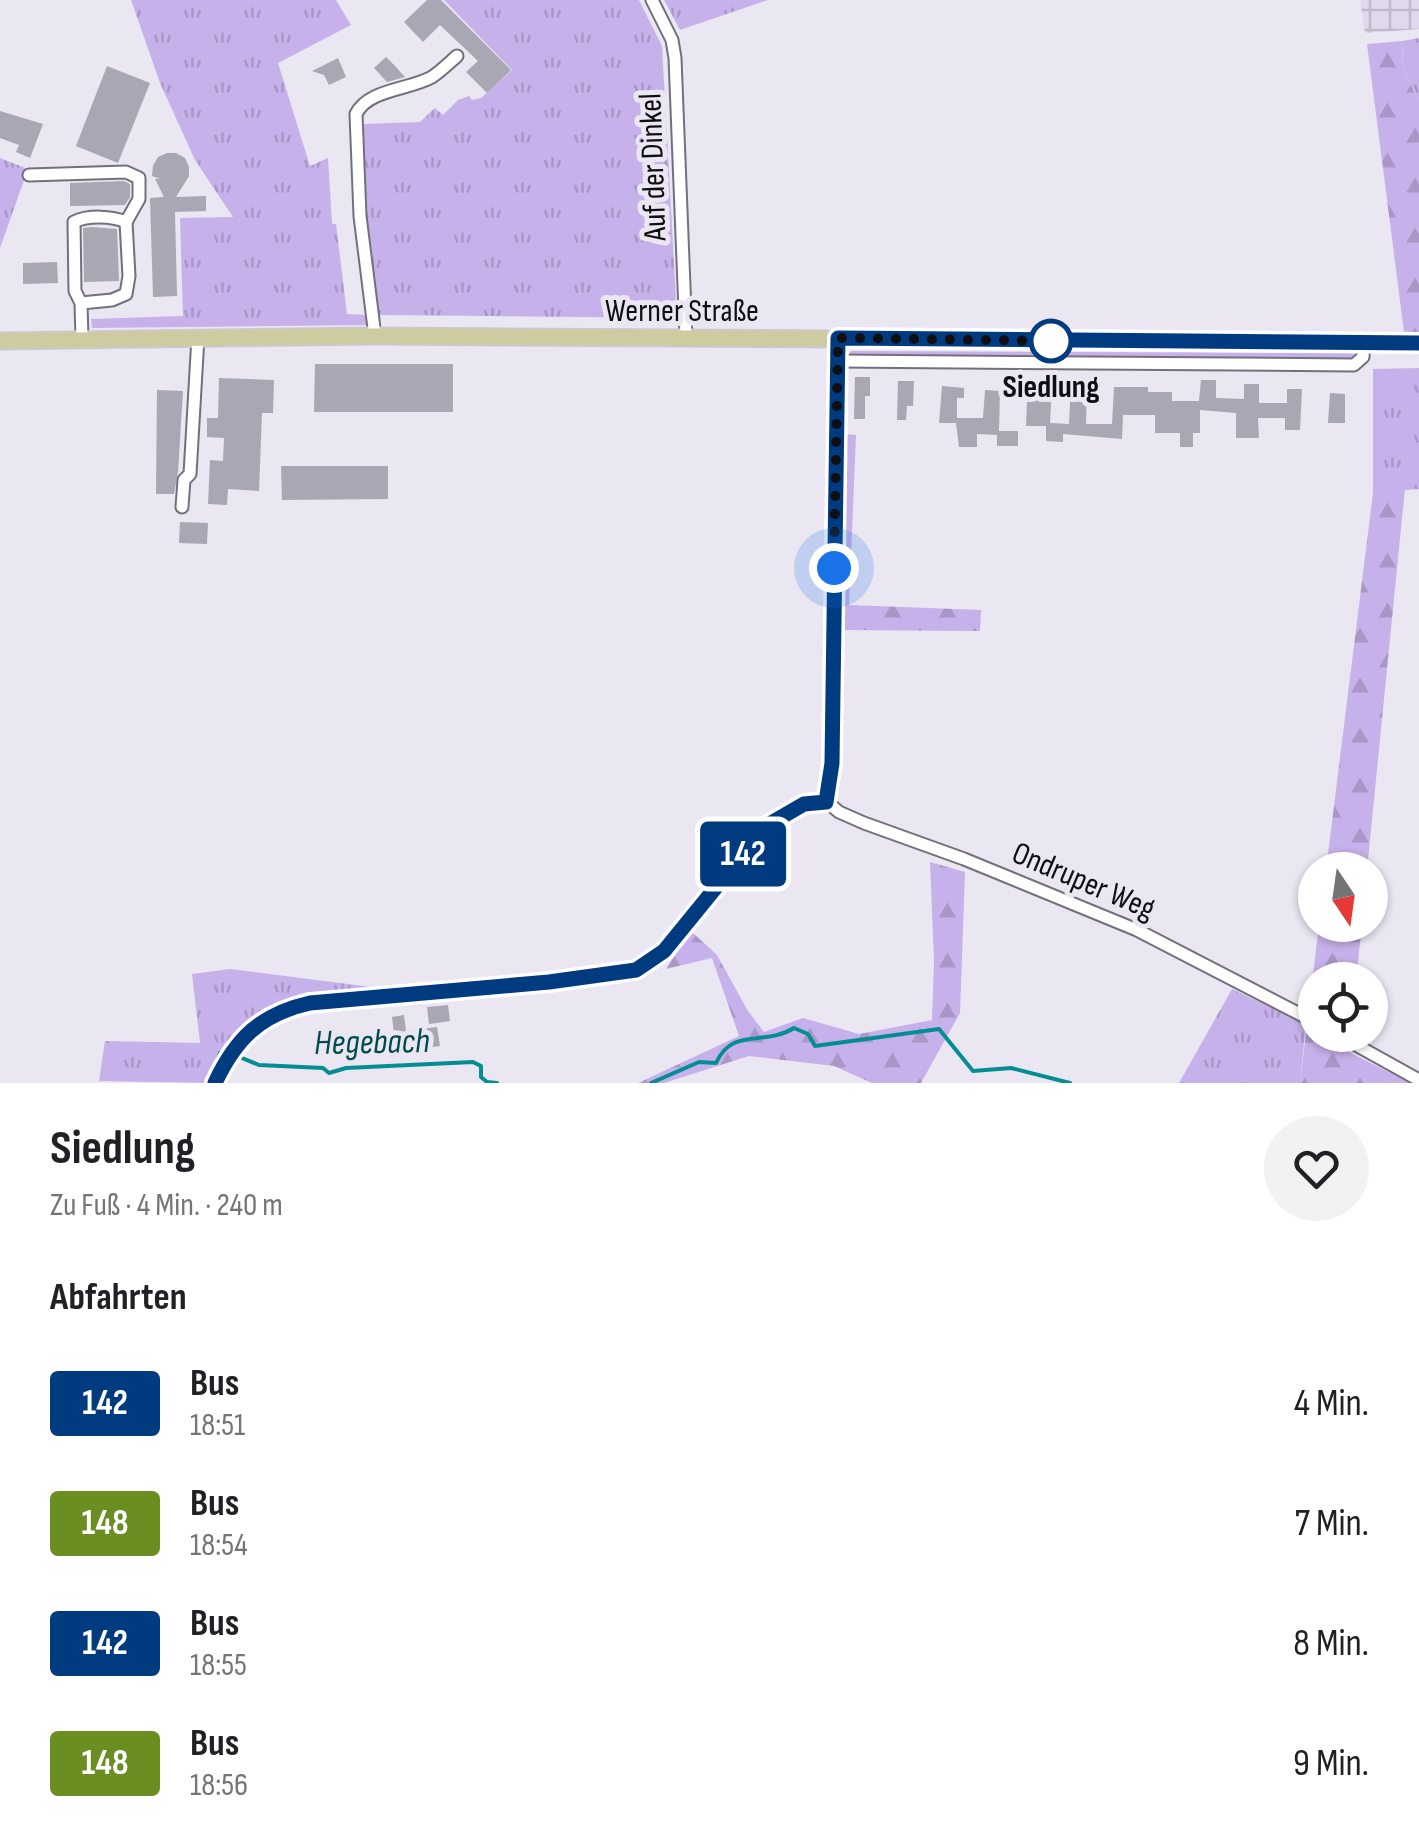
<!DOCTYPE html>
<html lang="de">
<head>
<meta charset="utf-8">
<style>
	:root { --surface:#fff; --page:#f2f2f2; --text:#202124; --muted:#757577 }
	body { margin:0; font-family:"Sofia Sans Condensed",sans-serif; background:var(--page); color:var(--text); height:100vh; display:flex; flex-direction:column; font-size:38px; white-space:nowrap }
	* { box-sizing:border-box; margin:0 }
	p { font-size:32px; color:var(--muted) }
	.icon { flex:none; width:55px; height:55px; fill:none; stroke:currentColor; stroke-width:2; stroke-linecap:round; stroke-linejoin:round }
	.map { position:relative; height:1083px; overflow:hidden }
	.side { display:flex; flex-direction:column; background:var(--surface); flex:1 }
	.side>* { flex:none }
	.badge { padding:0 20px; border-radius:8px; font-size:35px; line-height:65px }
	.needle { width:65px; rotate:167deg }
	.buttons { position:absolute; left:1298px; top:852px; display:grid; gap:20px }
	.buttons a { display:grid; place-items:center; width:90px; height:90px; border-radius:50%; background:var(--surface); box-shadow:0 2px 8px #0004; font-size:50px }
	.you { position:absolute; width:50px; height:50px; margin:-25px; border:8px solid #fff; border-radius:50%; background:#1a73e8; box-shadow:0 0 0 15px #1a73e833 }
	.map>.badge { position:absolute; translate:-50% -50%; box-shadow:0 0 0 5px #fff }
	h2 { padding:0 50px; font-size:38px; line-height:90px }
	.round { display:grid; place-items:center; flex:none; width:105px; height:105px; border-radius:52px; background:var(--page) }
	.summary { display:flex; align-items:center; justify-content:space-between; height:170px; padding:0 50px }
	h1 { font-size:48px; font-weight:700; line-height:75px }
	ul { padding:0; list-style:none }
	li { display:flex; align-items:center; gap:30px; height:120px; padding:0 50px }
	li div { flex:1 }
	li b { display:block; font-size:38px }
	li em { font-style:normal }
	li .badge { min-width:110px; font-weight:700; text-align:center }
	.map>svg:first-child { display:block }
</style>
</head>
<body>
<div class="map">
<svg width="1419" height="1083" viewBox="0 0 1419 1083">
	<defs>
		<pattern id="industrial-grid" width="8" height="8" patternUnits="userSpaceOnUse" patternTransform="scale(2.5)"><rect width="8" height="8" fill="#e0d9ed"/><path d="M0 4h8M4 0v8" fill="none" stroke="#bfb9ca"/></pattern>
		<pattern id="grass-tufts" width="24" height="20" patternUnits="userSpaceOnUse" patternTransform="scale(2.5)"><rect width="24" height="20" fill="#c7b1ea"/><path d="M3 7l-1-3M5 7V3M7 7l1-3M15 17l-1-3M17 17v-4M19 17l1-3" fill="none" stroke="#aa97c8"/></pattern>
		<pattern id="forest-firs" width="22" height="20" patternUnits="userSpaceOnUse" patternTransform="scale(2.5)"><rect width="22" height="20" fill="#c7b1ea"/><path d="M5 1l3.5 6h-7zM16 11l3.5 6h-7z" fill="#aa97c8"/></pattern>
	</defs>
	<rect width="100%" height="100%" fill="#eae6f2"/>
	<path fill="url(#industrial-grid)" d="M1360,0H1419V29L1365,33Z"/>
	<g fill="url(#grass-tufts)">
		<path d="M131,0H336L351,25L278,63L310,166L328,158L332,224H336L347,314L367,315L368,325L92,328L91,319L183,316L180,218L233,217L195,160L160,83Z"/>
		<path d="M444,0H639L662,46L677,318L378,315L366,223L362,124L420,122L435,108L443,115L458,100L469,96L472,100L481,98L512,70Z"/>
		<path d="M664,0H768L680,30Z"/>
		<path d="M1419,38V102L1402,67L1403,41Z"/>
		<path d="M0,158L28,169L0,248Z"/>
		<path d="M851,351L1357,353L1355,359L1348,361L847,358Z"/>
		<path d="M1419,368V489L1373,493V369Z"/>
		<path d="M230,969L395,990C306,998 251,990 209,1083L99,1081L105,1041L200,1043L192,974Z"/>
		<path d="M1232,989L1306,1024L1300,1083H1179Z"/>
	</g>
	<g fill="url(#forest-firs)">
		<path d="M1403,41L1402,67L1419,102V332H1404L1367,44Z"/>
		<path d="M841,434L856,435L849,605L981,610L980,631L840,630Z"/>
		<path d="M1405,488L1367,870H1326L1373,493Z"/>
		<path d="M930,862L965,872L960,1013L921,1083H872L834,1066L749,1056L664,1083H638L739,1036L712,958L666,969L691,931L717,955L748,1011L764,1032L803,1018L859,1034L932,1020L934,961Z"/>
		<path d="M1319,925H1362L1356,980H1315V1035H1351L1349,1052L1410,1083H1300Z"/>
	</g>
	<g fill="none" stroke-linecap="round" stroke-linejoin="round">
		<g stroke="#048e94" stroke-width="4">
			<path d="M237,1056L259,1065L323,1068L329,1073L346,1068L473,1062L481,1066V1077L487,1082L497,1083"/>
			<path d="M209,1083L220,1053"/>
			<path d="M651,1083L699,1062L716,1063C733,1026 764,1047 794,1028L808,1034L815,1046L939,1029L973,1071L1011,1068L1070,1083"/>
		</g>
	</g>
	<g fill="#a8a7b3">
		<path d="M427,0H441L511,70L487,93L466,72L478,61L440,25L423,42L404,22Z"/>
		<path d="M386,57L394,65L405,77L387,82L374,68Z"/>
		<path d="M338,58L346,77L329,85L324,75L312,71Z"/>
		<path d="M107,66L150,83L118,163L76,146Z"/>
		<path d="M0,111L43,124L30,158L16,152L19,145L0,138Z"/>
		<path d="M167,153H176L185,158L189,167V176L176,197L206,196V211L175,212L177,296L153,297L150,198L164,197L155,179H160L152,176L153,166L158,157Z"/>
		<path d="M124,181L130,184V197L125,205L70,206V183Z"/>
		<path d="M92,227L117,229L119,281L84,282L83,228Z"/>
		<path d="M57,262L58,283L23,284V263Z"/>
		<path d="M315,364H453V412H314Z"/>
		<path d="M855,377H870V396H865V419H854Z"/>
		<path d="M219,378L274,380L273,413H262L259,491L228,489L227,505L208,504L210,460L223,461L224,438L207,437V418H218Z"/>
		<path d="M1028,378H1043V384H1052L1050,423L1069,424L1071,383H1087L1086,424H1112L1114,387H1148V392H1172V401H1199L1201,380H1216V398L1244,399V384H1259V403H1287V389H1302L1300,430H1285V418H1258L1259,438H1236V413L1200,410V433H1193V447H1180V433H1155V415H1123L1122,439L1063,434V442L1046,441V426H1026Z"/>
		<path d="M898,381H914L913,406H907L906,420H897Z"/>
		<path d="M942,386L964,388V398H957V418H983L985,390L1000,391L999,431H1018V446H997V435L977,434V447H959L956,423H939Z"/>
		<path d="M157,390L183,391L178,472L174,494H156Z"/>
		<path d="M1330,393L1345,394V423H1328Z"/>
		<path d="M281,466H388V499L282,500Z"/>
		<path d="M180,522L208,523L207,544L179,543Z"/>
		<path d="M448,1005L450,1021L429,1024L427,1007Z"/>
		<path d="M404,1015L406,1031L437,1027L440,1046L405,1051L402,1032L394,1033L392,1017Z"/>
	</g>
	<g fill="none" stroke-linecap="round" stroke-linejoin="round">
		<defs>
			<g id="minor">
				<path d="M652,0L672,40L675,58L686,337"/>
				<path d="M29,175L126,172L139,178V199L126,222"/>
				<path d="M81,303L112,300L126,294L129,276L126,222C112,216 88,215 74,222L75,291L81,303L82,339"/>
				<path d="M375,336L360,216L356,114C368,89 409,90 432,77C441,71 449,63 457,56"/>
				<path d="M838,361L1354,365L1363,357L1364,344"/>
				<path d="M182,507L184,480L190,474L198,337"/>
				<path d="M827,802L832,763L838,338"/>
				<path d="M1338,1035L1419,1080"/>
				<path d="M215,1083C236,1038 261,1014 310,1003L549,982L635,969L664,951L766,826L804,804L827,802L839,812L864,823L964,859L1137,930L1315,1022"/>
			</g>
			<path id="major" d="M0,341L375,336L1419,343"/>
		</defs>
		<use href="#minor" stroke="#74707b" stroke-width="15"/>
		<use href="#major" stroke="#cacacb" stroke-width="19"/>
		<use href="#minor" stroke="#fff" stroke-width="11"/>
		<use href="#major" stroke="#cecba0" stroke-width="15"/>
	</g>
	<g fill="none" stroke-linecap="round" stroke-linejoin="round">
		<defs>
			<path id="line" d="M215,1083C236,1038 261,1014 310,1003L549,982L636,970L664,951L766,826L804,804L826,802L832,763L838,338L1419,343"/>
		</defs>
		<use href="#line" stroke="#fff" stroke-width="22"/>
		<use href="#line" stroke="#003b80" stroke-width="15"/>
		<path stroke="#0f0e12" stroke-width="10" stroke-dasharray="0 18" d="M834,568L838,338L1051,341"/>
	</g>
	<circle fill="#fff" stroke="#003b80" stroke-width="5" cx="1051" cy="341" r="20"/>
	<g text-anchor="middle" stroke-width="10" stroke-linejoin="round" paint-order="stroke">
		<g font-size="32" fill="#0f0e12" stroke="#eae6f2">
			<text transform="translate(652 167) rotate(-92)" y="11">Auf der Dinkel</text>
			<text x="682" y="321">Werner Straße</text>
			<text transform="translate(1084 880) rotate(23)" y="11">Ondruper Weg</text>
		</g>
		<g font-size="32" font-weight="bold" fill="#0f0e12" stroke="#eae6f2">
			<text x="1051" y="397">Siedlung</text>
		</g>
		<g font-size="35" font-style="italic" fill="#024b4d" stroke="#eae6f2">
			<text transform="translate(372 1041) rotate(-1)" y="12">Hegebach</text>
		</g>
	</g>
</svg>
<div class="buttons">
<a><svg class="needle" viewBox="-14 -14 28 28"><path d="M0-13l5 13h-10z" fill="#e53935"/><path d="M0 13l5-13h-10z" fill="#757577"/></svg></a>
<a><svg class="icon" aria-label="locate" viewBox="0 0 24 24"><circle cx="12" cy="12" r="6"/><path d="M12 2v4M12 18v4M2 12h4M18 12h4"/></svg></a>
</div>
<div class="you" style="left:834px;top:568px"></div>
<b class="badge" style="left:743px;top:854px;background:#003b80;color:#fff">142</b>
</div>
<section class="side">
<div class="summary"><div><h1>Siedlung</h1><p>Zu Fuß · 4 Min. · 240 m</p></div><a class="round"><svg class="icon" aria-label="heart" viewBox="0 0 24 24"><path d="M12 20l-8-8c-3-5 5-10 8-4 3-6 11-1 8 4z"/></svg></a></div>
<h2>Abfahrten</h2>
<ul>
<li><span class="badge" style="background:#003b80;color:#fff">142</span><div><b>Bus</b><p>18:51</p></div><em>4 Min.</em></li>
<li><span class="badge" style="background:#6b8e23;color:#fff">148</span><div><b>Bus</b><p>18:54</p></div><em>7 Min.</em></li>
<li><span class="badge" style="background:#003b80;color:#fff">142</span><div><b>Bus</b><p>18:55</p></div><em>8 Min.</em></li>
<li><span class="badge" style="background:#6b8e23;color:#fff">148</span><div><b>Bus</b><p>18:56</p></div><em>9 Min.</em></li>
</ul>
</section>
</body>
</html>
